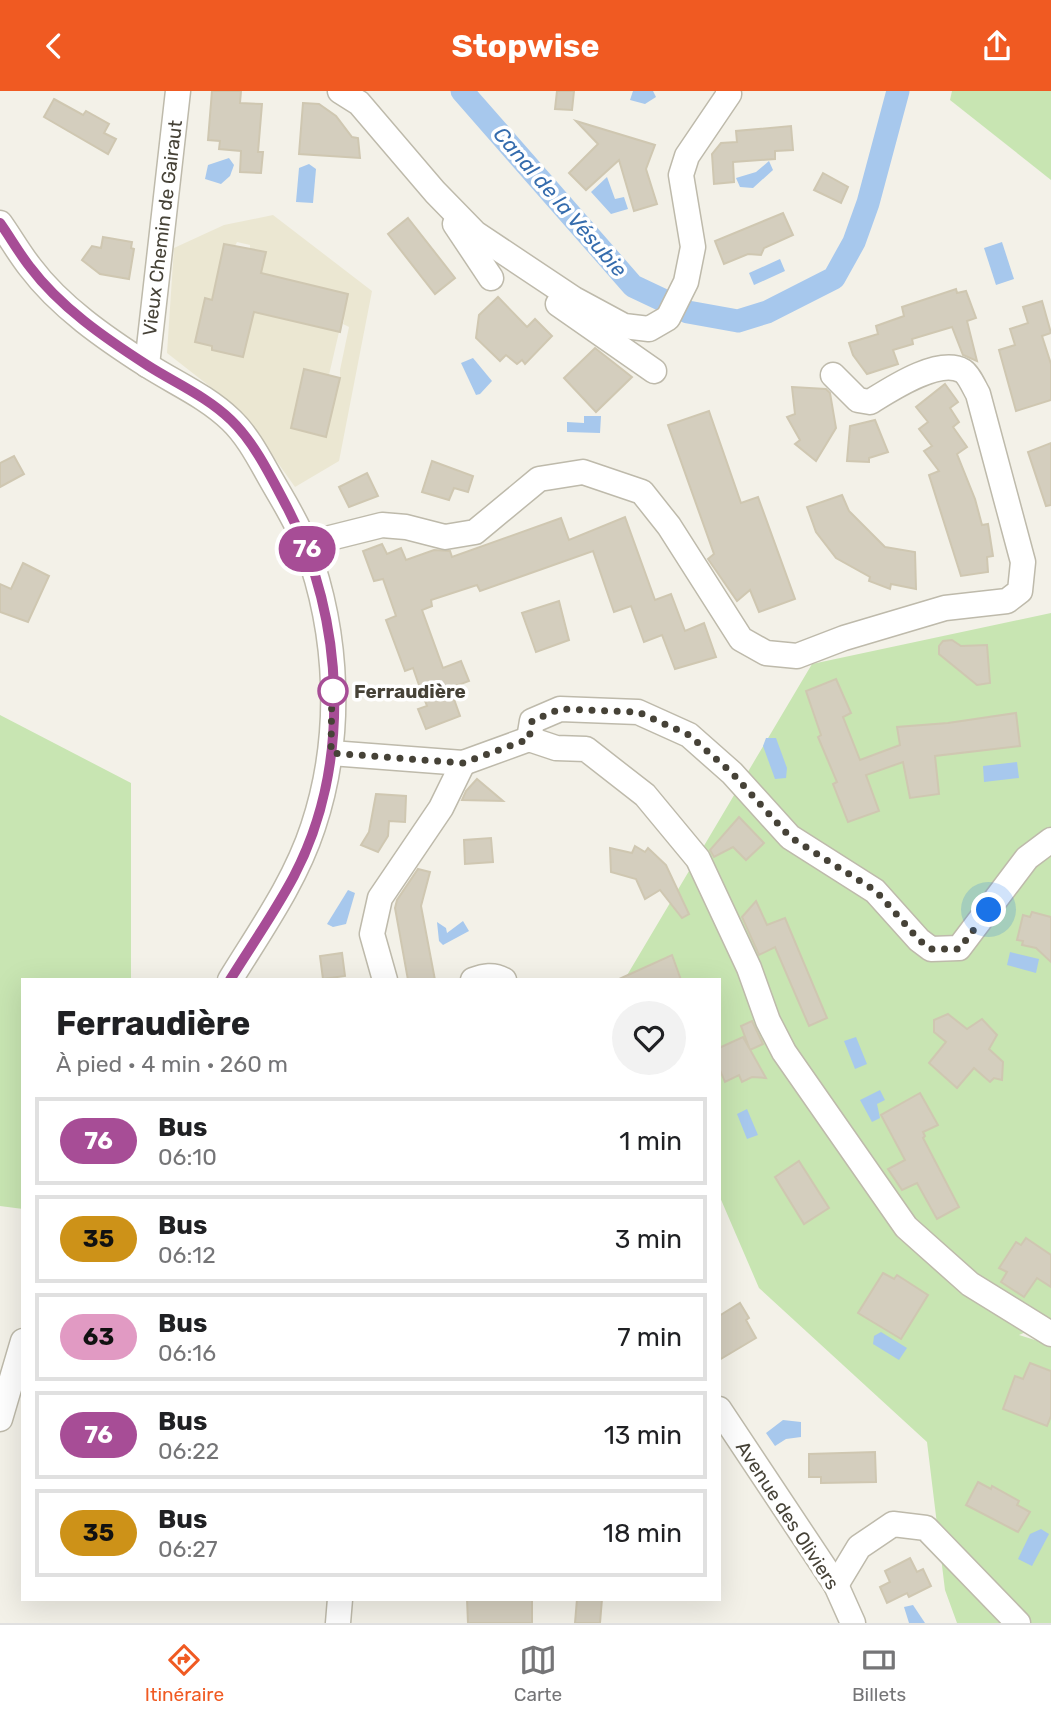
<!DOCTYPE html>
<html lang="fr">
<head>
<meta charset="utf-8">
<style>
	:root { --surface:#fff; --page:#f2f2f2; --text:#202124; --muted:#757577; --line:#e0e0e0; --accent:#f05a22 }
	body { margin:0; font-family:Rubik,sans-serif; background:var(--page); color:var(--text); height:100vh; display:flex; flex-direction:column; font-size:26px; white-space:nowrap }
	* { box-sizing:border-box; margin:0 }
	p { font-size:23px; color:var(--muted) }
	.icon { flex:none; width:38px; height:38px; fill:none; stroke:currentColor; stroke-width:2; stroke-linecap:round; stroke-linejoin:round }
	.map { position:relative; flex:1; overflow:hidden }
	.details { position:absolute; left:21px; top:887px; width:700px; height:623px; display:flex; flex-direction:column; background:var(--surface); border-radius:0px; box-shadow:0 7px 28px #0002 }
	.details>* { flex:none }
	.badge { padding:0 14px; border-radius:23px; font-size:24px; line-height:46px }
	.you { position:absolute; width:35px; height:35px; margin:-18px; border:5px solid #fff; border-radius:50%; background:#1a73e8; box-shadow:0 0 0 10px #1a73e833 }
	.map>.badge { position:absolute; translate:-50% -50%; box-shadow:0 0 0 4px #fff }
	.round { display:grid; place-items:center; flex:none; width:74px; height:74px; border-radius:37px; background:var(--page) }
	.overview { display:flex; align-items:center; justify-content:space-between; height:119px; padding:0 35px }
	h1 { font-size:33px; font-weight:700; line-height:52px }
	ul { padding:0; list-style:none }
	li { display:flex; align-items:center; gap:21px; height:88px; margin:0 14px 10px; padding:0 21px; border:4px solid var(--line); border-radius:0px }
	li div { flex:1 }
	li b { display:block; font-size:26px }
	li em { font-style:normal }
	li .badge { min-width:77px; font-weight:700; text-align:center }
	header { display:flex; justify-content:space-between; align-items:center; height:91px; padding:0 35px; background:var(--accent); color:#fff; font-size:32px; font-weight:700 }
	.dock { display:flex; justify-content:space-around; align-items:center; height:98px; border-top:2px solid var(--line); background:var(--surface); font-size:19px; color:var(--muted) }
	.dock a { display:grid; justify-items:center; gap:4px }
	.dock .current { color:var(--accent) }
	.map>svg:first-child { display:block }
</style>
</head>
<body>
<header><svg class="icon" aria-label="back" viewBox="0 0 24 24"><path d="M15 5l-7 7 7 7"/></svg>Stopwise<svg class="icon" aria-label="share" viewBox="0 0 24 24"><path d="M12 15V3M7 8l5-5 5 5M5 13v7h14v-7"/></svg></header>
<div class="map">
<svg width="1051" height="1532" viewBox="0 0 1051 1532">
	<rect width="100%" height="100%" fill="#f3f1e8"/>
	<path fill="#ebe7d2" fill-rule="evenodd" d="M273,124L372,200L339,370L295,396L240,319L167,262L174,157L224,134ZM237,151L250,154V158L266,161L261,182L344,229L343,233L349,236L340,279V287L326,345L291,337L329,284L339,241L252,220L243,266L212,258L205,208L231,213L225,153L235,155Z"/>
	<g fill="#c8e5b2">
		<path d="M952,0H1051V89L950,9Z"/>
		<path d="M1051,522V1230L1019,1244L1051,1254V1532H957L945,1499L927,1351L759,1197L719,1104V889H628L626,886L812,573Z"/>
		<path d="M0,624L131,692V889H23V1118L0,1115Z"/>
	</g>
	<g fill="#a7c8ed">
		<path d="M633,0H653L656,6L645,13L630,9Z"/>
		<path d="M229,67L234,74L230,85L221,93L205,88L208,74Z"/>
		<path d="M769,70L773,79L753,97L740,96L736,87L756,81Z"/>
		<path d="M309,73L316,78L313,112L296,111L299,77Z"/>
		<path d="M607,86L615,108L624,106L628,118L611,123L591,101Z"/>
		<path d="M1002,151L1014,188L996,194L984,157Z"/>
		<path d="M780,168L785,180L754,194L749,182Z"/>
		<path d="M473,267L492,290L480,303L476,304L461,272Z"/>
		<path d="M584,325H601L600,342L567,341V331L584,332Z"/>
		<path d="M766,647H776L787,677L786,687L775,688L763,655Z"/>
		<path d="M1017,671L1019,687L984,691L983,675Z"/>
		<path d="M348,799L355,802L346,833L333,836L327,833Z"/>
		<path d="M463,830L469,840L443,854L439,850L437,831L446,837L447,842Z"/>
		<path d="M1010,861L1039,868L1036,882L1007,874Z"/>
		<path d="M856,946L867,973L855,978L844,950Z"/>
		<path d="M880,999L885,1009L877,1013L880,1027L872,1031L860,1009Z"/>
		<path d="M747,1018L758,1044L747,1048L737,1023Z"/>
		<path d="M881,1241L907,1257L899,1269L873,1253L874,1245Z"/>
		<path d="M783,1329L801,1331V1346L786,1348L775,1355L766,1342Z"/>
		<path d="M1041,1438L1049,1443L1032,1475L1018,1468L1030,1443Z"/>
		<path d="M913,1514L925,1532H909L904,1516Z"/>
	</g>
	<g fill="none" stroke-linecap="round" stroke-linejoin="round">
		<path stroke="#a7c8ed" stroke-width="23" d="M462,0L633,195L688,221L738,230L767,221L834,187L854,151L868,112L898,0"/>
	</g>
	<g fill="#d4cebe" stroke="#cfc7b1" stroke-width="2">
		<path d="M212,0H241L240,12L262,13L258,61H263L261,82L240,81L241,60L219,58L220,50L208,49Z"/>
		<path d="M557,0H574L572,19L555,18Z"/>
		<path d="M54,8L83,24L86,20L109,33L104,42L116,48L108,63L44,26Z"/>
		<path d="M303,12L319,13L336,25L352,46L358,47L360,67L299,63Z"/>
		<path d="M576,30L655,54L646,78L657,113L634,120L619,69L586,99L569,82L598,53Z"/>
		<path d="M791,35L793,59L775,60V68L733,71L734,91L714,93L712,63L721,52L737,51L736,40Z"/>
		<path d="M823,82L848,96L841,112L814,99Z"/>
		<path d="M783,122L793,144L764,157L761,164L748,163L724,173L715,150Z"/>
		<path d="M408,127L455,187L435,203L388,143Z"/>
		<path d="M103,146L132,151L131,157L134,158L129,188L100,183L82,169L92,155L101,157Z"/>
		<path d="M224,153L266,161L261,182L348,203L340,241L254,221L243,266L212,259V255L195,251L205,207L212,209Z"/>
		<path d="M956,198L957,202L966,200L976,227L967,230L977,270L963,264L952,236L912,248L913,253L893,259L898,273L867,283L853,264L849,252L878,243L876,235L904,225L902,216Z"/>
		<path d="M498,206L527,236L535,228L552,245L525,273L522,269L517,273L506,264L500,270L476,247L479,224Z"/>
		<path d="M1042,210L1051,242L1042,245L1051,273V309L1016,320L999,259L1015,254L1010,238L1028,232L1023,216Z"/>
		<path d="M595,257L632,286L596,321L564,287Z"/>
		<path d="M304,278L340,287L326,346L291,337Z"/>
		<path d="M945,293L958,311L950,317L959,331L953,336L967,356L957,363L975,408L982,434L988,433L993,465L987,466L988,481L961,485L929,384L939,380L924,360L932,355L919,338L928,331L916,316Z"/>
		<path d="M792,296L826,298L830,302L836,337L816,370L795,353L800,349L787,326L795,323Z"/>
		<path d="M709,320L741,412L758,406L795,508L759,521L750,499L737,510L708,468L714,463L668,334Z"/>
		<path d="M875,329L888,361L869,367V371L847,370L850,335Z"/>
		<path d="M1051,352V414L1046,415L1028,361Z"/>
		<path d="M14,365L24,383L0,396V372Z"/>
		<path d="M432,370L473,385L468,401L454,397L449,409L422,401Z"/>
		<path d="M367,382L378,405L349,416L339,396Z"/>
		<path d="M842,404L849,420L885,456L915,461L916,498L891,493L890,498L869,490L870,486L836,467L816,441L807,416Z"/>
		<path d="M625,426L655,509L671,503L685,540L704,532L716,566L675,578L662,544L644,551L631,515L614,521L593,460L480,500L477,494L431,509L432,515L422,519L443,577L461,570L469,590L450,597L460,625L426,638L418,618L427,615L420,597L413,577L405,580L386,529L396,525L383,488L374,490L363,460L382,453L387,463L401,457L406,469L434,459L450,460L452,466L561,427L569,449Z"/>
		<path d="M23,472L49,485L28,531L0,521V493L11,498Z"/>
		<path d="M559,510L569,549L536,561L522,522Z"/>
		<path d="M952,549L961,555L987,554L990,592L977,594L939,563V555L943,550Z"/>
		<path d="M836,588L851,622L843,626L860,669L900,654L897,636L948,632L1016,622L1020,655L935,665L939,703L910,707L903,671L866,684L879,720L848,731L833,693L837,691L818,646L821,644L806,600Z"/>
		<path d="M477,688L503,710L462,709L466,700Z"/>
		<path d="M376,703L406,705L405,731L389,730L388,745L378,761L361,754L369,741Z"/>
		<path d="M739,726L764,752L746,769L733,756L714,766L710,759Z"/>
		<path d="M491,747L493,771L465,773L464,749Z"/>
		<path d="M635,755L645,761L648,757L666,774L689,823L682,827L660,799L645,808L636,788L611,781L610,757L632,762Z"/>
		<path d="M418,778L430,781L421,815L435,889H408L395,817L397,809Z"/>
		<path d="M756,810L767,834L785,827L827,927L809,935L775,856L759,864L742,826Z"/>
		<path d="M1032,821L1051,826V871L1036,857L1022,854L1023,850L1017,849L1023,824L1030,826Z"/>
		<path d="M342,862L345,885L323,888L320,865Z"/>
		<path d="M672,864L681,889H617Z"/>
		<path d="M948,923L967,938L982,928L997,944L989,958L1003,971L1002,989L994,987L990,991L974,977L957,997L929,972L946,951L934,941V929Z"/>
		<path d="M752,930L763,953L750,959L741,935Z"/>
		<path d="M743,946L766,987L752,986L742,991L739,984L725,991L719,977V957Z"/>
		<path d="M920,1002L938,1034L923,1041L925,1045L923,1047L959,1116L937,1128L917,1092L902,1099L888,1078L905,1069L881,1024Z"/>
		<path d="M799,1070L829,1117L804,1133L775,1086Z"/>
		<path d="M1026,1147L1051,1164V1196L1037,1187L1024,1206L1001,1191L1007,1181L999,1177L1016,1151L1021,1154Z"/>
		<path d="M883,1182L894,1188L897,1184L928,1204L901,1248L858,1222Z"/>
		<path d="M740,1212L749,1227L746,1229L756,1247L719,1269V1225Z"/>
		<path d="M1030,1272L1051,1280V1325L1047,1335L1003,1318L1015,1285L1023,1288Z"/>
		<path d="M875,1361L876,1391L821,1392V1386H809V1363Z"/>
		<path d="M978,1391L991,1398L992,1395L1019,1410L1017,1414L1030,1421L1018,1441L966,1414Z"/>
		<path d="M910,1467L917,1481L923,1478L931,1495L909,1506L907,1502L887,1512L880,1496L890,1491L885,1480Z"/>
		<path d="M467,1508H532V1532H468Z"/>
		<path d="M577,1508H602L600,1532H575Z"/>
	</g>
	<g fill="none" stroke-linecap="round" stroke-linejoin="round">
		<defs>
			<g id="minor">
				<path d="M340,0L359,12L435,101L475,142L574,208L624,235L649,238L668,227L686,191L693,156L681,84L687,65L729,3L728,0"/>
				<path d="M0,132C10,146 19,162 30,176C60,216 105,247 147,274C175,292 206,305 231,329C248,345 260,369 272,390C284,411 298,433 306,455C339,544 343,646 313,736C295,791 260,840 230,889"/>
				<path d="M455,133L491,187"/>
				<path d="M558,213L654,280"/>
				<path d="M147,274L178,0"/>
				<path d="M306,453L382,434L406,436L445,446L475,441L539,388L583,381L642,401L669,435L741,548L766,562L797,565L844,547L945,517L1007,510L1020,500L1023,471L978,303C974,296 969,284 963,280C939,266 891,298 870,311L858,309L833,284"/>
				<path d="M529,648L532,630L560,618L638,621L689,644L732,682L790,746L875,800L919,849L931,858L959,857L1027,767L1051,749"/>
				<path d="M331,662L463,672L529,648L556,657L586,658L645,704L698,768L749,877L768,930L784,961L906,1136L970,1193L1051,1243"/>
				<path d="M385,889L372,843L380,807L441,717L463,672"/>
				<path d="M473,889C484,885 493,883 504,889"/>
				<path d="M719,1318L836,1494L853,1532"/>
				<path d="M0,1328L23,1250"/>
				<path d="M836,1494L859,1456L893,1433L926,1437L1018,1532"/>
				<path d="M338,1532L340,1508"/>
			</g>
		</defs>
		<use href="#minor" stroke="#bebaab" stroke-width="27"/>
		<use href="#minor" stroke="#fff" stroke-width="24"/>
	</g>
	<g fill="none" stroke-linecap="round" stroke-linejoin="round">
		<defs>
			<path id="line" d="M0,132C10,146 19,162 30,176C60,216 105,247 147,274C175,292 206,305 231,329C255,352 272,388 288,418C345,527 352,674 294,785C275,821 251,855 230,889"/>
		</defs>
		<use href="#line" stroke="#fff" stroke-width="16"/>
		<use href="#line" stroke="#a74d96" stroke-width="10"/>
		<path stroke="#464237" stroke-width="7" stroke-dasharray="0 12.6" d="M333,600L332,590L331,662L463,672L529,648L532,630L560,618L638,621L689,644L732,682L790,746L876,800L919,849L931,858H959L989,819"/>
	</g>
	<circle fill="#fff" stroke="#a74d96" stroke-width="3.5" cx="333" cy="600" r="14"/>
	<g text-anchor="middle" stroke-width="7" stroke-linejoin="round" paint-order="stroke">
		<g font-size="19" fill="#464237" stroke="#fff">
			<text transform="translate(162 137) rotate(-83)" y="7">Vieux Chemin de Gairaut</text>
			<text transform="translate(788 1424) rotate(57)" y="7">Avenue des Oliviers</text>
		</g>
		<g font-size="19" font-weight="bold" fill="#464237" stroke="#fff" text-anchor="start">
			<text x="354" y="607">Ferraudière</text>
		</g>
		<g font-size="21" font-style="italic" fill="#356cad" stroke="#fff">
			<text transform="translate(560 111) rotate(49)" y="7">Canal de la Vésubie</text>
		</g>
	</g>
</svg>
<div class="you" style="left:989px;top:819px"></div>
<b class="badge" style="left:307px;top:458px;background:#a74d96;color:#fff">76</b>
<section class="details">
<div class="overview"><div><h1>Ferraudière</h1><p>À pied · 4 min · 260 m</p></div><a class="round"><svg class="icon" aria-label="heart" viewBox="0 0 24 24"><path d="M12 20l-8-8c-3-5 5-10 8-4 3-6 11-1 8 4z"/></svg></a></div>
<ul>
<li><span class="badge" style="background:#a74d96;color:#fff">76</span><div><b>Bus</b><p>06:10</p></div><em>1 min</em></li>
<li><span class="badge" style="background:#cd9218;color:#111">35</span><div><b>Bus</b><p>06:12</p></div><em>3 min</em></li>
<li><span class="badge" style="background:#e19ac3;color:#111">63</span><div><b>Bus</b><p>06:16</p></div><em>7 min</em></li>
<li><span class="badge" style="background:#a74d96;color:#fff">76</span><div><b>Bus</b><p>06:22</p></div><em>13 min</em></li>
<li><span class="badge" style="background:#cd9218;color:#111">35</span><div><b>Bus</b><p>06:27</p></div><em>18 min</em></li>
</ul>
</section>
</div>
<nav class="dock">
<a class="current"><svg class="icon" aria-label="directions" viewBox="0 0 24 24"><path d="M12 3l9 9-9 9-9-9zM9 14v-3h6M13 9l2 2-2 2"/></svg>Itinéraire</a>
<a><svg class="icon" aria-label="map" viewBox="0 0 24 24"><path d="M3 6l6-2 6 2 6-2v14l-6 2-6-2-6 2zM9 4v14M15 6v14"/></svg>Carte</a>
<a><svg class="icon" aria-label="tickets" viewBox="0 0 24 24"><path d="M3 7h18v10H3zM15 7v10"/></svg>Billets</a>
</nav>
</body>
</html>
